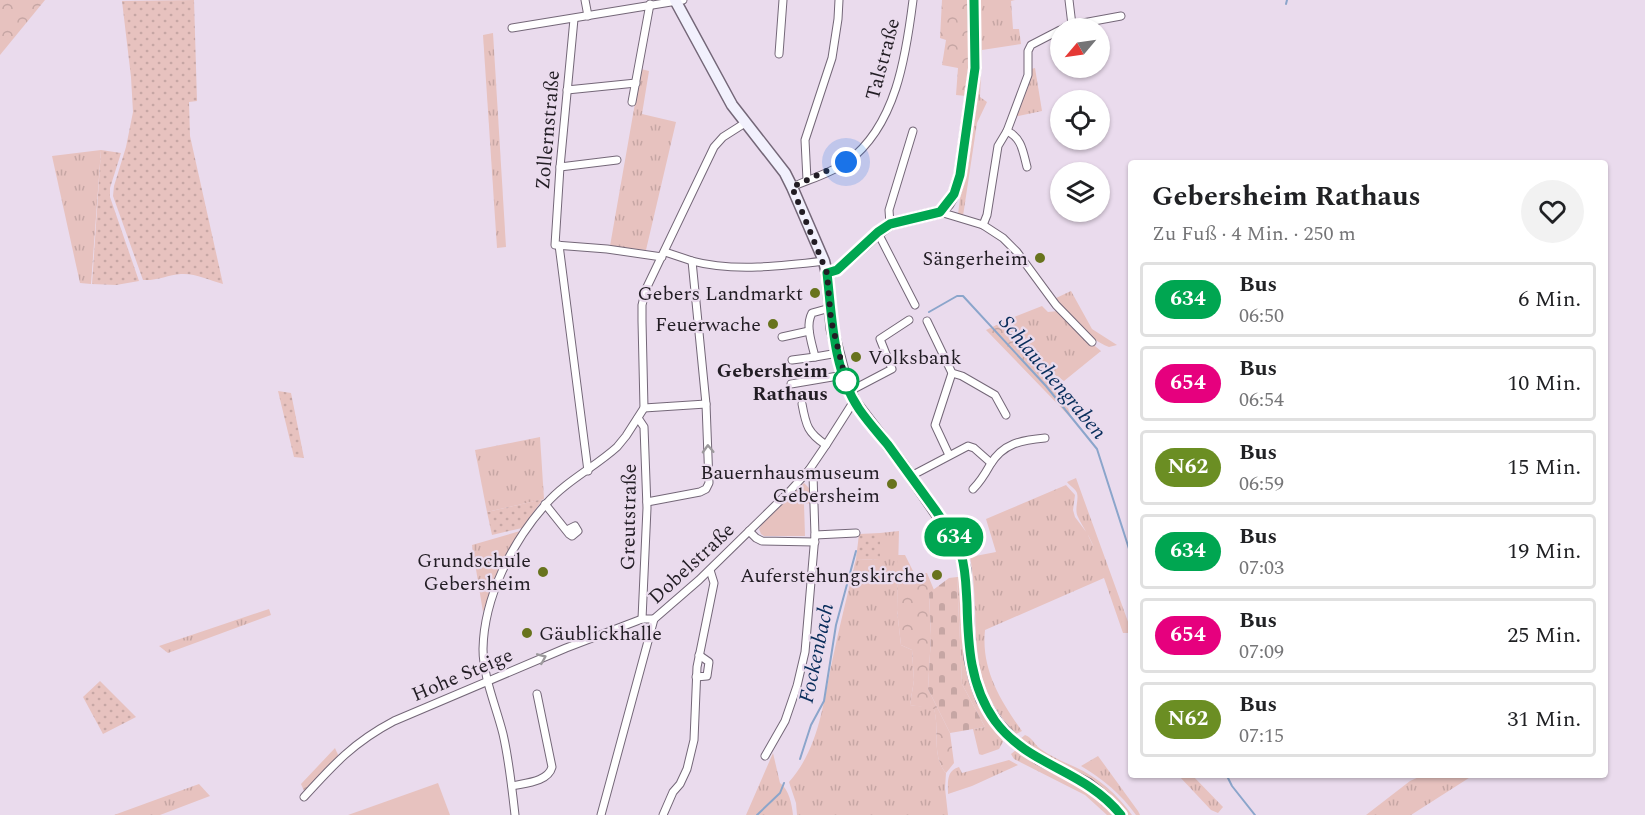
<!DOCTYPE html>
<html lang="de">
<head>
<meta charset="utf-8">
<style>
	:root { --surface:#fff; --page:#f2f2f2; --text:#202124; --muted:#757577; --line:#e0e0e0 }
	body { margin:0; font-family:Spectral,serif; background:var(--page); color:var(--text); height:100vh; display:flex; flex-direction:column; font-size:22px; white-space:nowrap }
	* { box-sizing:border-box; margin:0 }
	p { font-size:20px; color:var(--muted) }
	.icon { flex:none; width:33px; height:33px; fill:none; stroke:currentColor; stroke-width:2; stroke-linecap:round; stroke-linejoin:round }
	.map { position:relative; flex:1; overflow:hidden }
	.side { position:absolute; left:1128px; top:160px; width:480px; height:618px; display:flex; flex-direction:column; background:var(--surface); border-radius:6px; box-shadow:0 2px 4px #0004 }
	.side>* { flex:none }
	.badge { padding:0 12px; border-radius:20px; font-size:21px; line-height:39px }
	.needle { width:39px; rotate:241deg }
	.tools { position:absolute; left:1050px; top:18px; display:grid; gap:12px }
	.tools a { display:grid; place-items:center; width:60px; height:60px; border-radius:50%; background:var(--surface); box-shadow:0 2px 4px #0004; font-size:30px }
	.you { position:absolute; width:30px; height:30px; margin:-15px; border:4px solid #fff; border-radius:50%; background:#1a73e8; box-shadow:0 0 0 9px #1a73e833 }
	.map>.badge { position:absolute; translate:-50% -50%; box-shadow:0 0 0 3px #fff }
	.round { display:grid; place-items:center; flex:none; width:63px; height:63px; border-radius:32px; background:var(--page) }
	.summary { display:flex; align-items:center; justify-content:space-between; height:102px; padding:0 24px }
	h1 { font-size:28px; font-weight:700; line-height:45px }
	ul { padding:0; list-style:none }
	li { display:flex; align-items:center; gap:18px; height:75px; margin:0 12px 9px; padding:0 12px; border:3px solid var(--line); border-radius:6px }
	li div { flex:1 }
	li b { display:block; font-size:22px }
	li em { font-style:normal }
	li .badge { min-width:66px; font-weight:700; text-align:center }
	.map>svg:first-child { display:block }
</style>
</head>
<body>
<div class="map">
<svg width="1645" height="815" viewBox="0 0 1645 815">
	<defs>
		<pattern id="grass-tufts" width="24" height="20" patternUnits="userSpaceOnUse" patternTransform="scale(1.5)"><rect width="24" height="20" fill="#e7c2bf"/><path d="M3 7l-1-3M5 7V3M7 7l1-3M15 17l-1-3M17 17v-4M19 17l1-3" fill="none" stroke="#c6a6a4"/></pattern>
		<pattern id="forest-crowns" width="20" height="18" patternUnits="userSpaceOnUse" patternTransform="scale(1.5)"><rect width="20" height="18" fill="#e7c2bf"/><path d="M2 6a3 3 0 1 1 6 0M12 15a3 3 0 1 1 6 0" fill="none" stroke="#c6a6a4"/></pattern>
		<pattern id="cemetery-stones" width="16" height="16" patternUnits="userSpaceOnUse" patternTransform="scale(1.5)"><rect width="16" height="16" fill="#e7c2bf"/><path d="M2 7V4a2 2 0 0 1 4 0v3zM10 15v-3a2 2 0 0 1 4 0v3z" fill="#c6a6a4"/></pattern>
		<pattern id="garden-dots" width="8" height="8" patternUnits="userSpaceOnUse" patternTransform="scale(1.5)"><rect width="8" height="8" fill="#e7c2bf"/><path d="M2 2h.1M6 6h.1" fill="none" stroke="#c6a6a4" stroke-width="1.8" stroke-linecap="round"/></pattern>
	</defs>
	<rect width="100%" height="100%" fill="#eadbed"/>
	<g fill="url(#grass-tufts)">
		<path d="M978,0H1015L1011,1L1013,29H1019L1021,44L982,50L980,97L987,102L977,123L963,216L958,214L969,131Z"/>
		<path d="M493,33L506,247L497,248L483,35Z"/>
		<path d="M1035,68L1042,111L1014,117L1031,69Z"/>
		<path d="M641,69L649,71L642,114L676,122L646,250L610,246Z"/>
		<path d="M101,150L91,284L80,283L52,156Z"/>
		<path d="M1071,291L1092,329L1117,345L1109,347C1086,338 1070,317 1054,299Z"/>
		<path d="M1042,306L1048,312L1058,311L1072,327L1101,351L1064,381L1045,368L1020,342L1009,319Z"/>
		<path d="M540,437L544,499L487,512L475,450Z"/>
		<path d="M1076,478L1131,630L1128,633H1123L1104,578L985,630C981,669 1000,700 1022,731L1016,734C961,677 983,626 970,557L996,552L986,519L1066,485L1075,495L1073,510L1075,517L1087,533L1094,548C1090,536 1083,528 1078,517C1074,509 1079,501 1077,493C1075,488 1070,486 1067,482Z"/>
		<path d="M520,531L497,572L483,612L472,545Z"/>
		<path d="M899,531L897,610L901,645L912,650L914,680L910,705L934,708C940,730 931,756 946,773L945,788L948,815H797L796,803L789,782C819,748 823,704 832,662C839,627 848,593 856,559L880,560V533Z"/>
		<path d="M957,577H960L964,650L970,682L984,713L1001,735L1003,742L999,749L982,755L979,754L973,729L985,727L962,684Z"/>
		<path d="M269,609L271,615L168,653L159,646Z"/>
		<path d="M1025,735C1033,738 1035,746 1042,750C1052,757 1064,762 1075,767C1099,778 1117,794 1132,815H1125L1020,739Z"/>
		<path d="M1016,750L1085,787L1116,815H1107L1085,795L1014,759L1011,754Z"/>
		<path d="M773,753L780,783C789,789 792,805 793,815H746Z"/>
		<path d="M1098,756L1138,811L1140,815H1136C1121,794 1103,779 1081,766Z"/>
		<path d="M1009,760L1018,765L972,786L948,794C948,782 946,771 959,767L962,773Z"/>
		<path d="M1179,776H1193L1223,807L1218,813L1211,810Z"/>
		<path d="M1421,776H1472L1411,815H1366L1410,781Z"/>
		<path d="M199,784L210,796L160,815H114Z"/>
	</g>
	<g fill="url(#forest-crowns)">
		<path d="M0,0H45L0,55Z"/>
		<path d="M942,0H969V65L966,96L956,95L958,68L942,65L946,40L940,38Z"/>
		<path d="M1009,319L1020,342L1057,378L1072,419L986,330Z"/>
		<path d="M898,555H905L915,575L927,573L934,590L929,594L931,636L928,689L950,733L954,763L946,773C931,756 940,730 934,709L910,705L914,680L912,650L901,645L897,610Z"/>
		<path d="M335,748L339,757L305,793L301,784Z"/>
	</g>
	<path fill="url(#cemetery-stones)" d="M957,577L962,684L985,727L950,733L928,689L931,636L929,593L949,578Z"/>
	<g fill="#e7c2bf">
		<path d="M804,483L809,488L811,503L804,504L805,536H764L761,534L759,529L762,524Z"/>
		<path d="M438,783L450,815H348Z"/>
	</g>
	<g fill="url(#garden-dots)">
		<path d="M194,0L197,101L189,102L190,136L223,284C209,280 195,273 181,274C168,275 156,281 143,280L113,196L114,186L126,147L133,112L131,77L122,1Z"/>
		<path d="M101,150L121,153L110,188V197L139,281L116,285L92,284Z"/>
		<path d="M278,391L291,393L304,458L294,457Z"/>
		<path d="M543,499L522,528L492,535L487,512Z"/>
		<path d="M880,533V560L856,559L859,534Z"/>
		<path d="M100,681L136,717L103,734L83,697Z"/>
	</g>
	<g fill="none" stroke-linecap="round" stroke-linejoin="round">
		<g stroke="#8ba5cb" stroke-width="2">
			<path d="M1286,4L1287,0"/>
			<path d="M929,312L957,296H963L1046,386L1097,449L1131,555"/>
			<path d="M800,759L811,725L824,701L836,625L856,551"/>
			<path d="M1227,776L1232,786L1255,815"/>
			<path d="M757,815L780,793L784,783"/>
		</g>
		<defs>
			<g id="street">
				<path d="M585,0L588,16"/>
				<path d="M1069,0L1072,25"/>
				<path d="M574,19L560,167L555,245L607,249L662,257"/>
				<path d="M512,28L683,0"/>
				<path d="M1064,28L1072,25L1121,16"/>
				<path d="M779,54L783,0"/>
				<path d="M567,90L636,83"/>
				<path d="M632,102L650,4"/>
				<path d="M1007,131C1022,138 1023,152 1027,167"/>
				<path d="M560,167L617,160"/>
				<path d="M807,180L805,140L832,58L838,19L839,0"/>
				<path d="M792,187C810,179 831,173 847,162C896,126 906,56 913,0"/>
				<path d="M940,212L983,225L1003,238L1017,252L1056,305L1092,342"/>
				<path d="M890,224L889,210L913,131"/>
				<path d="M983,225L987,215L998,146L1007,131L1028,75V51L1031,45L1060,30"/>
				<path d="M878,233L915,305"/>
				<path d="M559,245L588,471"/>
				<path d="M665,252C674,255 683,258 692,261C732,272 783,266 824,261"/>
				<path d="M830,308L812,313C805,326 812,343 815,357L838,353"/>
				<path d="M927,321L952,373L962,376L995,395L1006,415"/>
				<path d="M782,337L809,331"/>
				<path d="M792,360L815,357"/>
				<path d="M791,384L844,375"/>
				<path d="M850,391L892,369L880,339L909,320"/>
				<path d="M802,404C806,426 808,433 826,445"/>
				<path d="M644,408L706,404"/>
				<path d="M638,418L644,427L647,508L642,619"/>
				<path d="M949,455L935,425L952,373"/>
				<path d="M911,476L968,446L974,448L991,463"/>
				<path d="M973,489C981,481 985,474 990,465C1003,443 1022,440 1045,438"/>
				<path d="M647,502L700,492L706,489L709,483L706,404L692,261"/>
				<path d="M545,504L569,534L572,536L578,531L575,526L567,530"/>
				<path d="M749,531L756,538L762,541L815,542"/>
				<path d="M815,535L856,533"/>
				<path d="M696,677L707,676L709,662L699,655"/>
				<path d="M765,756L785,721L797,686L805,652L815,535L813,475L809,470"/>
				<path d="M512,786C525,783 548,782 552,767L537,694"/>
				<path d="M304,797C334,764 354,742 394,721L566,648L642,619H654"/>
				<path d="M515,815C512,788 509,760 503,734C496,706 483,677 483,649C484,597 512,542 546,504C566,481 595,467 617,447L626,436L644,408L642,321V305L646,289L714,147L723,137L745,123"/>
				<path d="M601,815L654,619L699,580L790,491L809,470L826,445L854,401"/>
				<path d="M663,815L673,792L680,784L687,769L694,740L697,667L714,583L710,570"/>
			</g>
			<g id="secondary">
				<path d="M675,0L732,105L785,173L792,187L824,261L827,274L832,329L844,375L854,401L903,465L958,545L965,569L970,659L975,680L982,700L998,724L1014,741L1039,759L1088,784L1104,797L1121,815"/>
				<path d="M827,274L837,270L878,233L890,224L940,212L948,204L954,194L960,175L975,68L974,0"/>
			</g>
		</defs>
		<use href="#street" stroke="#746778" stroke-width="9"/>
		<use href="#secondary" stroke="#746778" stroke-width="13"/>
		<use href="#street" stroke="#fff" stroke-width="7"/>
		<use href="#secondary" stroke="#f2f1fd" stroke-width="10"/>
	</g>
	<defs><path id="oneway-chevron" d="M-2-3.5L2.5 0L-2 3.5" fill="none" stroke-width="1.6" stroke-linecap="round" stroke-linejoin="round" transform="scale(1.5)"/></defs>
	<g stroke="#9c999c">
		<use href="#oneway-chevron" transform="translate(708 449) rotate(-92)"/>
		<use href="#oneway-chevron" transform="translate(542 658) rotate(-23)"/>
	</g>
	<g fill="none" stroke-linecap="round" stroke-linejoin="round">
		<defs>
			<path id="line" d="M974,0L975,68L960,175L954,194L940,212L890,224L878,232L837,270L827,273C832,317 833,371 859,409C868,422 878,433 888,445C904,467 920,489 936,511C945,525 956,537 961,554C966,570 966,587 967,603C968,645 970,686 995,721C1029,767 1084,769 1121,815"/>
		</defs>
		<use href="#line" stroke="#fff" stroke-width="14"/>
		<use href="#line" stroke="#00a651" stroke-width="9"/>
		<path stroke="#221d24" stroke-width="6" stroke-dasharray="0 10.8" d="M846,162L792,187L827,273L831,320L846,381"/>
	</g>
	<g fill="#68731d" stroke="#eadbed" stroke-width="2">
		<circle cx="1040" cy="258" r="6"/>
		<circle cx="815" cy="293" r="6"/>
		<circle cx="773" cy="324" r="6"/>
		<circle cx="856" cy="357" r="6"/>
		<circle cx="892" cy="484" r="6"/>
		<circle cx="543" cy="572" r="6"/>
		<circle cx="937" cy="575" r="6"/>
		<circle cx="527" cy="633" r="6"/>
	</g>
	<circle fill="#fff" stroke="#00a651" stroke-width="3" cx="846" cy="381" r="12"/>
	<g text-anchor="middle" stroke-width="4.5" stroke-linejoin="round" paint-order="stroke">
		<g font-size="20" fill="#221d24" stroke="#eadbed">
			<text transform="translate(882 59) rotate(-75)" y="7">Talstraße</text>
			<text transform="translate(547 130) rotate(-85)" y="7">Zollernstraße</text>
			<text transform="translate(628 517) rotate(-89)" y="7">Greutstraße</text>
			<text transform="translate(691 563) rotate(-43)" y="7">Dobelstraße</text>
			<text transform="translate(462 674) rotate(-23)" y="7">Hohe Steige</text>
		</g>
		<g font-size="20" fill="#221d24" stroke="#eadbed" text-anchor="end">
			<text x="1028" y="265">Sängerheim</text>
			<text x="803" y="300">Gebers Landmarkt</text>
			<text x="761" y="331">Feuerwache</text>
			<text x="868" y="364" text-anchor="start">Volksbank</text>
			<text x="880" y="479">Bauernhausmuseum<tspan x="880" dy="23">Gebersheim</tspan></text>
			<text x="531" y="567">Grundschule<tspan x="531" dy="23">Gebersheim</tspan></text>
			<text x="925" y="582">Auferstehungskirche</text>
			<text x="539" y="640" text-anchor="start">Gäublickhalle</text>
		</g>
		<g font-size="20" font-weight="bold" fill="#221d24" stroke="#eadbed" text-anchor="end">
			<text x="828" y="377">Gebersheim<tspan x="828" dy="23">Rathaus</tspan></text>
		</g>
		<g font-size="21" font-style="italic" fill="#082d5b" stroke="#eadbed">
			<text transform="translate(1053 377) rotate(50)" y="7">Schlauchengraben</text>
			<text transform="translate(816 653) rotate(-78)" y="7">Fockenbach</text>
		</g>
	</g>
</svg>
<div class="tools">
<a><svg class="needle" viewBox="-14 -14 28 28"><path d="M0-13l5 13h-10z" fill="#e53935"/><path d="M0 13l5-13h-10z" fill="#757577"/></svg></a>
<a><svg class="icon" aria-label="locate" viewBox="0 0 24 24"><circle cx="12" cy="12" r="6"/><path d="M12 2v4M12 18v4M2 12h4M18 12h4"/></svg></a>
<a><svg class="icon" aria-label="layers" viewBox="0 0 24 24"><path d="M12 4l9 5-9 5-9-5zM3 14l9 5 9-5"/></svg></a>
</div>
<div class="you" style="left:846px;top:162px"></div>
<b class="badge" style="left:954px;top:537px;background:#00a651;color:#fff">634</b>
<section class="side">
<div class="summary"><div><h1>Gebersheim Rathaus</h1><p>Zu Fuß · 4 Min. · 250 m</p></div><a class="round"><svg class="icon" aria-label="heart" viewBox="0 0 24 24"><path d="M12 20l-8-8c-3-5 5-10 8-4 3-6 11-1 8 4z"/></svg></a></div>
<ul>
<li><span class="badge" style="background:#00a651;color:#fff">634</span><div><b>Bus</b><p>06:50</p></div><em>6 Min.</em></li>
<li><span class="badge" style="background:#e6007e;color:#fff">654</span><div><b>Bus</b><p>06:54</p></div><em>10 Min.</em></li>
<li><span class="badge" style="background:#6b8e23;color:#fff">N62</span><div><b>Bus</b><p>06:59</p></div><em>15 Min.</em></li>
<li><span class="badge" style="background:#00a651;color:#fff">634</span><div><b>Bus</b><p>07:03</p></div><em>19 Min.</em></li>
<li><span class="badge" style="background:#e6007e;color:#fff">654</span><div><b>Bus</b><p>07:09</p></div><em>25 Min.</em></li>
<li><span class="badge" style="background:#6b8e23;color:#fff">N62</span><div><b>Bus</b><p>07:15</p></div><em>31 Min.</em></li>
</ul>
</section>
</div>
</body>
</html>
